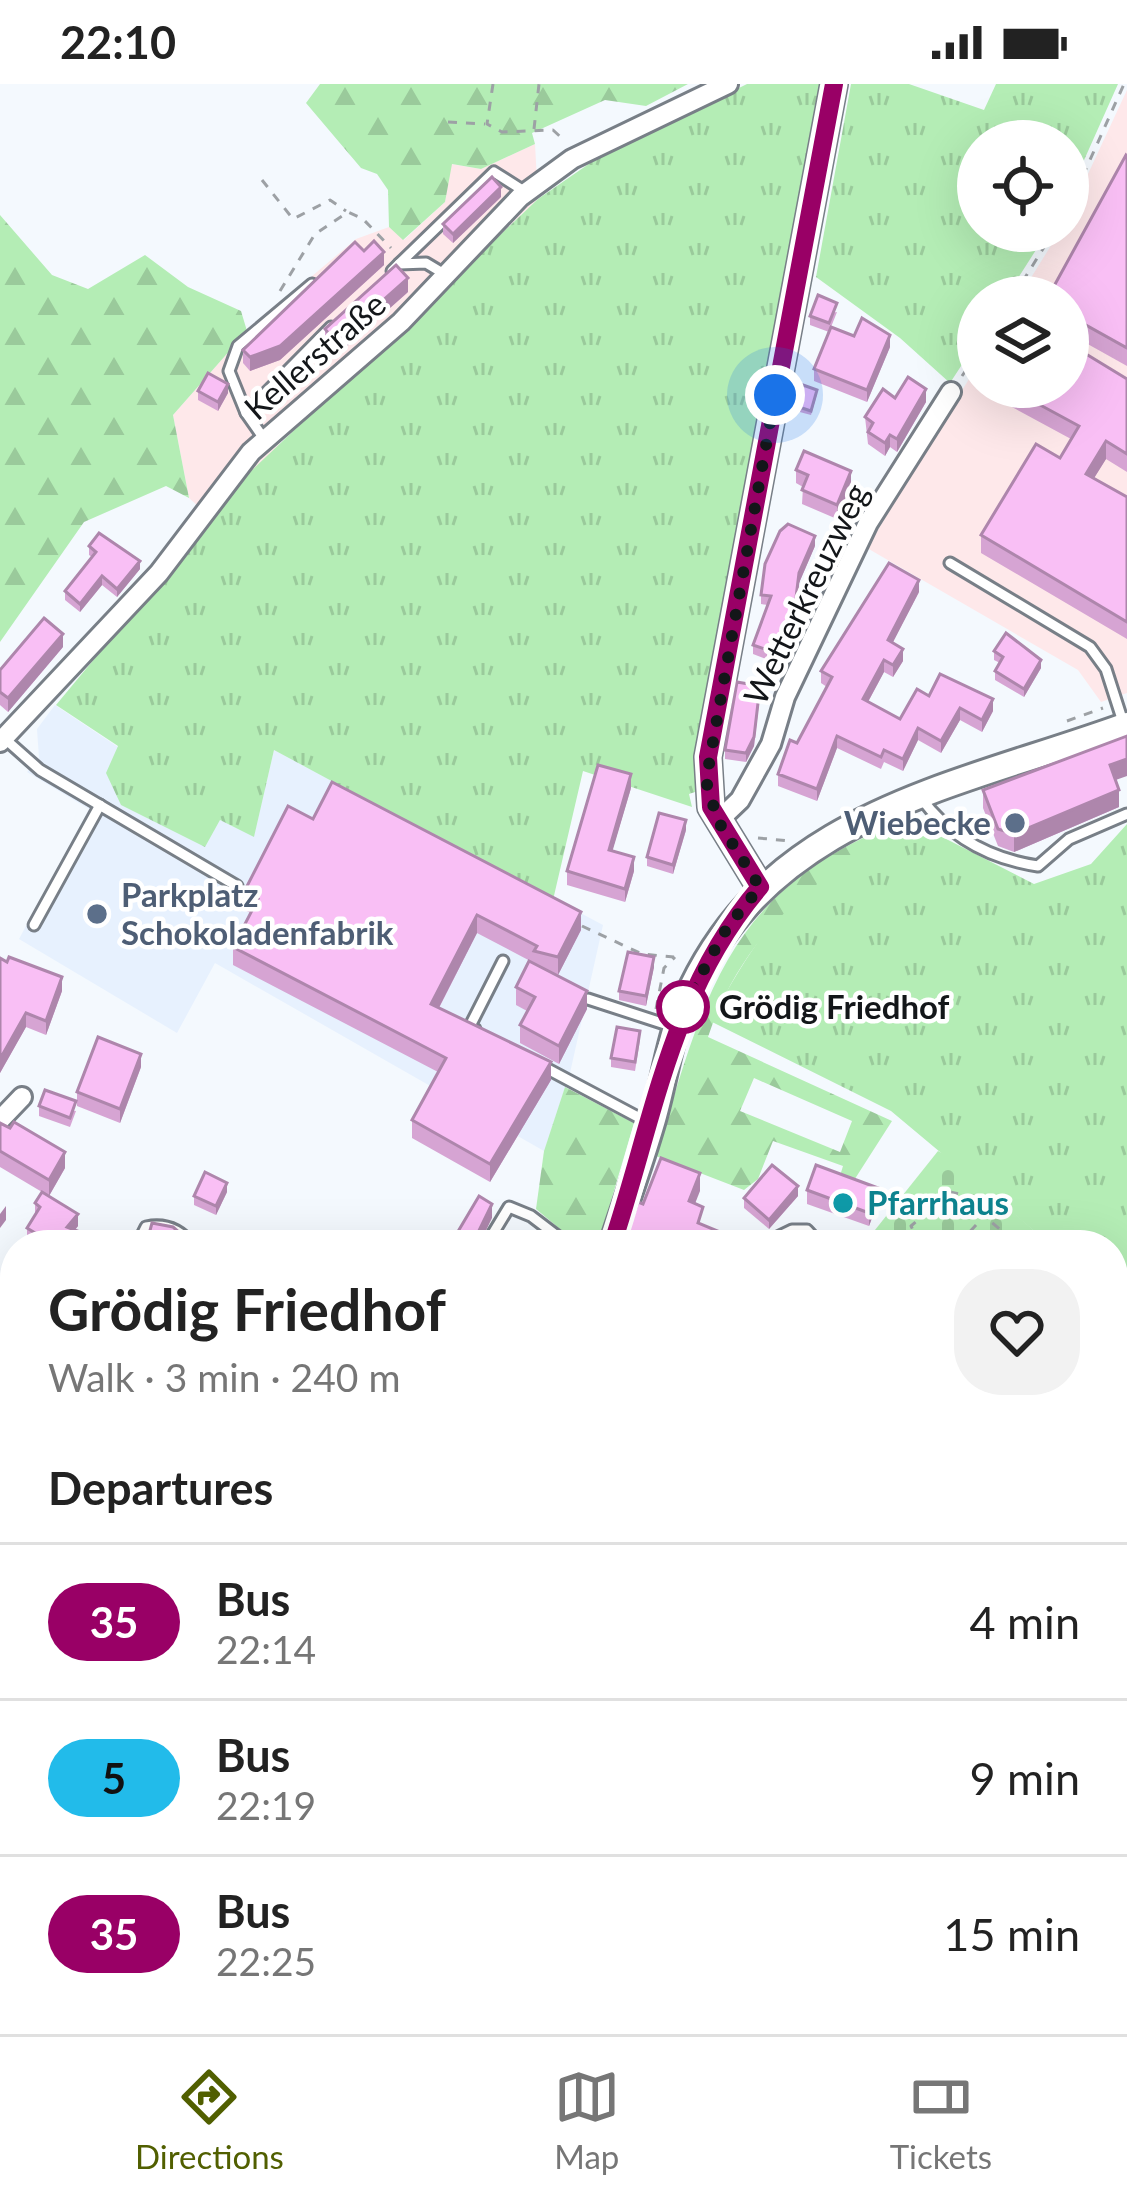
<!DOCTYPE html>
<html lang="en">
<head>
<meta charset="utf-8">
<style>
	:root { --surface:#fff; --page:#f2f2f2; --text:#222; --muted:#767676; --line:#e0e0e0; --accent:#515f00 }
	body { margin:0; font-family:Lato,sans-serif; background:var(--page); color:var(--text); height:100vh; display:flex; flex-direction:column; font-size:45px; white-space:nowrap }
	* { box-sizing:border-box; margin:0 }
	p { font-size:39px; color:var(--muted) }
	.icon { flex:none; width:66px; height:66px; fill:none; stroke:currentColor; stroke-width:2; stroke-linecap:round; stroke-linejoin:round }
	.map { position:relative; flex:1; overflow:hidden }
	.sheet { position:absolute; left:0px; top:1146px; width:1128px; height:804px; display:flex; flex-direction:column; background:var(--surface); border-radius:48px 48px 0 0; box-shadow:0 12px 48px #0002 }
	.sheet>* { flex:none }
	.badge { padding:0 24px; border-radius:39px; font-size:42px; line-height:78px }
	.buttons { position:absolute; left:957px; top:36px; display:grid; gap:24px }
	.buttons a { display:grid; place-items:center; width:132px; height:132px; border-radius:50%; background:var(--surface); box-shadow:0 12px 48px #0002; font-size:60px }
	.you { position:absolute; width:60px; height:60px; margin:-30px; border:9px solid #fff; border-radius:50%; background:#1a73e8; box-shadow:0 0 0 18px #1a73e833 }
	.map>.badge { position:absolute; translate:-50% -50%; box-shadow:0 0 0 6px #fff }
	h2 { padding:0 48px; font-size:45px; line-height:108px }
	.round { display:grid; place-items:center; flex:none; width:126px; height:126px; border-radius:48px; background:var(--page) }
	.summary { display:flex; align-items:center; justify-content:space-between; height:204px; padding:0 48px }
	h1 { font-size:57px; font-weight:700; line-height:90px }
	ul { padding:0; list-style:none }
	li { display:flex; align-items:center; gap:36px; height:156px; padding:0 48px; border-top:3px solid var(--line) }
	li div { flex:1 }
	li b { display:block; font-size:45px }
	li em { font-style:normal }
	li .badge { min-width:132px; font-weight:700; text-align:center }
	.status { display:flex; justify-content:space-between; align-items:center; height:84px; padding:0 60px; background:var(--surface); direction:ltr }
	.status svg { height:33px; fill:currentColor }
	.dock { display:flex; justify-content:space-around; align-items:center; height:168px; border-top:3px solid var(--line); background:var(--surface); font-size:33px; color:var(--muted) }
	.dock a { display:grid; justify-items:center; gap:6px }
	.dock .current { color:var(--accent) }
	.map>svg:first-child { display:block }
</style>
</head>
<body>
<div class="status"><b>22:10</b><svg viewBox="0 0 49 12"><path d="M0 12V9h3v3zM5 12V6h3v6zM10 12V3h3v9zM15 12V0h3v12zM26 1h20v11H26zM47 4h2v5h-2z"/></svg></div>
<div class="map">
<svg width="1127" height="1950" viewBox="0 0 1127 1950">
	<defs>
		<pattern id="grass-tufts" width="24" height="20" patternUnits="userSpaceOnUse" patternTransform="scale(3)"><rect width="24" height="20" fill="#b4edb5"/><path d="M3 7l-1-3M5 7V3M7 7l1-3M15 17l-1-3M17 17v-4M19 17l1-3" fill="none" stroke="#9aca9b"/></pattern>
		<pattern id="forest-firs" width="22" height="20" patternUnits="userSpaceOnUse" patternTransform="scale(3)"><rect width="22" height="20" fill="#b4edb5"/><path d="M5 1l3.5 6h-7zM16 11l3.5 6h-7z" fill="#9aca9b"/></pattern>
		<pattern id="cemetery-stones" width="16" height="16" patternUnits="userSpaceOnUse" patternTransform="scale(3)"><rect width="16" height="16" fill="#b4edb5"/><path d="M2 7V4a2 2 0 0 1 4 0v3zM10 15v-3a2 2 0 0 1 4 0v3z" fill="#9aca9b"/></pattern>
	</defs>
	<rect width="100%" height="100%" fill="#f4f9fe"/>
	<g fill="#fee8ea">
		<path d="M1127,6V609L1101,618L1078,586L867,464L978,280V303H1068V213H1019L1060,147H1068V133Z"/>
		<path d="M535,60L538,115L294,343L212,435L189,414L173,331L247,247L356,155L389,143L404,156L445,118L451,80L481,85Z"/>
	</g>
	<path fill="#e7f1fe" d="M55,621L118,663L205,762L220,736L254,752L274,666L603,841L570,989L544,1067L215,879L177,949L19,855L89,725L27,688L39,674L37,645Z"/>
	<g fill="url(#grass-tufts)">
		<path d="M747,0H824L695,708L689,710L692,723L583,687L553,816L274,666L254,753L220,736L205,763L121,721L106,689L118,662L56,621L248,390L538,115L596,75Z"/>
		<path d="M851,0H909L984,26L996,0H1118L1068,112V57H978V147H1048L1006,213H978V256L950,299L900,254L816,193Z"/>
		<path d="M915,739L1034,800L1091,780L1127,740V1227L1113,1215V1161H1051L891,1027L710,937C769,831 801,788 915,739Z"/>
		<path d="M1127,1256V1396L1113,1386V1269Z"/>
		<path d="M446,1935H804L790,1950H459Z"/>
	</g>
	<g fill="url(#forest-firs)" fill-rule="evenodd">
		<path d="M320,0H688L646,22L605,16L532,49L535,60L481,85L452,80L445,118L403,156L389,143L388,106L377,90L361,84L306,19Z"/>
		<path d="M0,131L52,191L88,205L145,171L188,203L241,227L247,247L173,331L189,414L166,402L84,438L0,558Z"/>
		<path d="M913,733L923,742C823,780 743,848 708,953L892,1037L851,1101L839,1095L843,1082L773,1057L758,1095L744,1106L656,1072C707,902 730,800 913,733ZM754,994L852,1037L840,1068L740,1027Z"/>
		<path d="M565,1003L634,1039L598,1161H579L536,1125L544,1067Z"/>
	</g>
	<path fill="url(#cemetery-stones)" d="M938,1067L946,1071L1051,1161H863Z"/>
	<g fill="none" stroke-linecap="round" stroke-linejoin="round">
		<g stroke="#3a93ad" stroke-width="6">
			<path d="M1113,1502L1127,1497"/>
			<path d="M0,1872L15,1864"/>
		</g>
		<defs>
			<g id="lane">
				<path d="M399,180L494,88L524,107"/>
				<path d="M392,187L399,180L426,179L446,191"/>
				<path d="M312,200L238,262L229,287L246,329L331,243"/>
				<path d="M246,329L265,356"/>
				<path d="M950,479L1090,563L1106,585L1123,638"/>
				<path d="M4,654L40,686L237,802"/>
				<path d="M921,714C950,753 990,775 1038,782L1069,755L1127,730"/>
				<path d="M34,841L100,721"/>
				<path d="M588,915L674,943"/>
				<path d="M475,945L470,942L503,877"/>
				<path d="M542,982L649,1039"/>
				<path d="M137,1161L146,1143C166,1139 180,1145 192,1161"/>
				<path d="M486,1161L509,1123L531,1132L569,1161"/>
				<path d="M761,1161L792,1146H807L821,1161"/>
			</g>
			<g id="street">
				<path d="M0,658L159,489L251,368L401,238L520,113L572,75L728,0"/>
				<path d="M718,737L740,716L771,660L785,613L868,439L951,308"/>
				<path d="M0,1036L22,1013"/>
				<path d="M0,1254L15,1266"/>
				<path d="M0,1309L15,1272"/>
				<path d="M0,1598L15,1582"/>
				<path d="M1113,1620L1127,1625"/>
				<path d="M1113,1758L1115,1755"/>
				<path d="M1113,1898L1127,1883"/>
				<path d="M1029,1935L1030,1950"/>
				<path d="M1065,1950L1079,1935"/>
			</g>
			<g id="secondary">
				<path d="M760,803L711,723L708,673L834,0"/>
				<path d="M612,1161C625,1121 640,1080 652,1039C664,999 669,955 686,916C768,729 954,704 1127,641"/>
				<path d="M47,1950L50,1935"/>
			</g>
		</defs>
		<use href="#lane" stroke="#787f87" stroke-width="15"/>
		<use href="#street" stroke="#787f87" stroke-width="24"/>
		<use href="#secondary" stroke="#787f87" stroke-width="30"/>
		<g stroke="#9da1a5" stroke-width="3" stroke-dasharray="9 9" stroke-linecap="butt">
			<path d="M493,0L487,40L502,48L553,46L565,57"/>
			<path d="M448,38L485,40"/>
			<path d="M534,45L539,0"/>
			<path d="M262,96L293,135L330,116L346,127"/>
			<path d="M1068,125L1124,0"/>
			<path d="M280,207L315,150L348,128L363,135L391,164"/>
			<path d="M1013,213L1054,147"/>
			<path d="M962,292L978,269"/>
			<path d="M1067,637L1103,624"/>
			<path d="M758,754L789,757"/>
			<path d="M582,842L642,870L674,873"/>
			<path d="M656,925L664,884L675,873"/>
			<path d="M920,1161L911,1142L950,1108L959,1110L1018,1161"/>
			<path d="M958,1161L984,1132"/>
			<path d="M0,1881L15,1874"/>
		</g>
		<use href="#lane" stroke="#fff" stroke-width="9"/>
		<use href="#street" stroke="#fff" stroke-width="18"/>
		<use href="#secondary" stroke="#fff" stroke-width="24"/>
	</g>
	<g fill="#d6a4d3">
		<path d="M1127,72V282L1068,249V213Z"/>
		<path d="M501,113L453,159L443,150V140Z"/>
		<path d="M364,167L384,181L280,276L250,287L243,279V266Z"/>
		<path d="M408,208L336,272L325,259V245Z"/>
		<path d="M837,228L831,243L854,252L890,263L867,318L814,297V285L829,248L810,241V232Z"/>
		<path d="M978,281V303H1068L1127,295V388L1106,375L1094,394L1127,413V555L981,469V451L1060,374L1071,355L975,303V286Z"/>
		<path d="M198,307L228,309L218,327L198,316Z"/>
		<path d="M817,310L811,331L796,327V322Z"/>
		<path d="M895,314L926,318L897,368L890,363L885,372L868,360L865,333Z"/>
		<path d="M796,386L851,401L837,435L802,420L803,403L796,399Z"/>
		<path d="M89,462L140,485L117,513L102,501L80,528L65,516V507L92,473L89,471Z"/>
		<path d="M815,462L799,499L794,538L800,550L785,582L753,570V561L768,521L761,520V511Z"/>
		<path d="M919,508L892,559L903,577L893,593L884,588L868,618L900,635L929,612L993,627L982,648L960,636L941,669L918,656L903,687L884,678L881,685L837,664L817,717L778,702V690L797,659L827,603L821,599V587Z"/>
		<path d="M63,563L8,628L0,621V586Z"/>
		<path d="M994,567L1041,584L1024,613L995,596V587L1000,579L994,576Z"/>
		<path d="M760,611L754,662L746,678L725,675V666Z"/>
		<path d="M1116,696L1119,723L1014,768L998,762L983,724V706Z"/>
		<path d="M631,704L612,767L634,787L625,818L567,801V787Z"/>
		<path d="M313,735L581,846L558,891L553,890L587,925L559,980L520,959V941L527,927L516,921V903L534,879L477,849L439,924L551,996L490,1098L412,1054V1036L438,988L233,881V863L251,829L244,826V808Z"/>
		<path d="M686,746L673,790L647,782V773Z"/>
		<path d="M0,874L62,907L46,951L26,943L0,989Z"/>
		<path d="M654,883L646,922L619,916V907Z"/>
		<path d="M640,956L635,987L611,983V974Z"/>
		<path d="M141,983L120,1039L77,1022V1008Z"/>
		<path d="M39,1022L76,1027L70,1043L39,1032Z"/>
		<path d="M0,1039L65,1084L49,1112L78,1142L75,1146L113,1161H36L27,1156V1144L35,1131V1119L42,1108L0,1083Z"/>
		<path d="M807,1106L878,1118L869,1142L807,1120Z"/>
		<path d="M227,1108L216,1131L194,1121V1112Z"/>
		<path d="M798,1112L769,1145L744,1124V1114Z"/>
		<path d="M15,1310V1399L0,1395V1351Z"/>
		<path d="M0,1397L15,1414V1446L0,1441Z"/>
		<path d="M0,1451H15V1520L7,1515L0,1514V1494L7,1486L0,1481Z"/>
		<path d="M15,1588V1659L0,1645V1603Z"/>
		<path d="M0,1692L15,1700V1767L0,1768Z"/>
		<path d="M15,1772V1843L0,1842V1775Z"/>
		<path d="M1113,1785L1127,1793V1849L1113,1836Z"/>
		<path d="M15,1869V1917H1L0,1892H9Z"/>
		<path d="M87,1935H208L204,1943L210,1950H99L86,1947Z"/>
		<path d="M851,1935H956L942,1950H863L851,1939Z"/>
	</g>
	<g fill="#ae86ac">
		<path d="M501,103V113L453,159V150Z"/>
		<path d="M384,168V181L280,276L250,287V273Z"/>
		<path d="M408,194V208L336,272V258Z"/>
		<path d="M890,251V263L867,318V306Z"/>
		<path d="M228,300V309L218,327V318Z"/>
		<path d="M926,305V318L897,368V355Z"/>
		<path d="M890,351V363L885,372V359Z"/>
		<path d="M1106,357V375L1086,407V390Z"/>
		<path d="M851,387V401L837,435V421Z"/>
		<path d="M815,452V462L799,499L793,547L799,489Z"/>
		<path d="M140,477V485L117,513V505Z"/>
		<path d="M102,492V501L80,528V520Z"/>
		<path d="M919,496V508L888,568V556Z"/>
		<path d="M800,541V550L785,582V572Z"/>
		<path d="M63,550V563L8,628V614Z"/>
		<path d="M903,565V577L893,593V581Z"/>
		<path d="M884,576V588L863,627V615Z"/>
		<path d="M1041,576V584L1024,613V605Z"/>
		<path d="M760,602L754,662L746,678V669Z"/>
		<path d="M993,615V627L982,648V636Z"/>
		<path d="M960,624V636L941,669V657Z"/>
		<path d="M918,644V656L903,687V675Z"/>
		<path d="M837,652V664L817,717V705Z"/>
		<path d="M1127,675V692L1110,698V681Z"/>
		<path d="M631,690V704L609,779V766Z"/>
		<path d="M1119,706V723L1014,768V750Z"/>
		<path d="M686,736V746L673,790V781Z"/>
		<path d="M634,773V787L625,818V805Z"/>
		<path d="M581,828V846L558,891V873Z"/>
		<path d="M477,831V849L431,939V920Z"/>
		<path d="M654,873V883L646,922V912Z"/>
		<path d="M62,893V907L46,951V937Z"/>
		<path d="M587,907V925L559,980V962Z"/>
		<path d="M26,929V943L0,989V975Z"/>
		<path d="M141,970V983L120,1039V1025Z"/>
		<path d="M551,978V996L490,1098V1080Z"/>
		<path d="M65,1068V1084L49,1112V1096Z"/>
		<path d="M700,1089V1107L689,1135V1117Z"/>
		<path d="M227,1099V1108L216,1131V1122Z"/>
		<path d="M798,1102V1112L769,1145V1136Z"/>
		<path d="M878,1104V1118L869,1142V1129Z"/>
		<path d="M492,1120V1134L479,1161H472Z"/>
		<path d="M6,1122V1136L0,1144V1130Z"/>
		<path d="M78,1130V1142L67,1155V1143Z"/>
		<path d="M1127,1419V1431L1113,1447V1435Z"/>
		<path d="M15,1540V1554L0,1570V1557Z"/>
		<path d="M1127,1549V1567L1113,1571V1554Z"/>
		<path d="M1127,1688V1704L1113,1725V1708Z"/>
		<path d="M945,1935H956L942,1950H931Z"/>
	</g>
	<g fill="#f9bff5" stroke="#ae86ac" stroke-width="3">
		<path d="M1126,71L1127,72V264L1068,231V213H1048Z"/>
		<path d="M492,93L501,103L453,150L443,140Z"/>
		<path d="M374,157L384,168L280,262L250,273L243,266L355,158L364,167Z"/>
		<path d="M396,181L408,194L336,258L325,245Z"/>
		<path d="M818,211L837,219L829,239L810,232Z"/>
		<path d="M862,234L890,251L867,306L814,285L831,243L854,252Z"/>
		<path d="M1068,259L1127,295V370L1106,357L1086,390L1127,413V538L981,451L1036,360L1060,374L1079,342L1007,303H1068Z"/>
		<path d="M208,289L228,300L218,318L198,307Z"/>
		<path d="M908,293L926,305L897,355L890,351L885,359L868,348L873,339L865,333L883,305L895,314Z"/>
		<path d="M803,301L817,306L811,327L796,322Z"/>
		<path d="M804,367L851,387L837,421L802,406L808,391L796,386Z"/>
		<path d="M788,440L815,452L799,489L793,538L800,541L785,572L753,561L771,512L761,511L765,480L780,447Z"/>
		<path d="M99,449L140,477L117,505L102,492L80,520L65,507L96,468L89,462Z"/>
		<path d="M889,479L919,496L888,556L903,565L893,581L884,576L863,615L900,635L917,605L929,612L940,590L993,615L982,636L960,624L941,657L918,644L903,675L884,666L881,673L837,652L817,705L778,690L790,656L797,659L832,593L821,587Z"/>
		<path d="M44,534L63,550L8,614L0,608V586Z"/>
		<path d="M1006,549L1041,576L1024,605L995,587L1003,573L994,567Z"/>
		<path d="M737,598L760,602L754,653L746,669L725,666Z"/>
		<path d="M1127,652V675L1110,681L1119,706L1014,750L998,745L983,706Z"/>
		<path d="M598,681L631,690L609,766L634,773L625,805L567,787Z"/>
		<path d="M332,698L581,828L558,873L534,867L537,862L477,831L431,920L551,978L490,1080L412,1036L446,974L233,863L258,815L244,808L288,722L313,735Z"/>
		<path d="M659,729L686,736L673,781L647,773Z"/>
		<path d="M628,868L654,873L646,912L619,907Z"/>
		<path d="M9,873L62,893L46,937L26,929L0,975V874L7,878Z"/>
		<path d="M529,877L587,907L559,962L520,941L535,913L516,903Z"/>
		<path d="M617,943L640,947L635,978L611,974Z"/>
		<path d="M98,953L141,970L120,1025L77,1008Z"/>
		<path d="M45,1006L76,1017L70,1034L39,1022Z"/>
		<path d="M14,1038L65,1068L49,1096L0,1067V1039L10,1044Z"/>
		<path d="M661,1074L700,1089L689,1117L703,1123L698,1139L720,1148L713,1161H617L627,1149L638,1118L643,1120Z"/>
		<path d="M772,1081L798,1102L769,1136L744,1114Z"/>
		<path d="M816,1081L878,1104L869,1129L807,1106Z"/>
		<path d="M205,1088L227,1099L216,1122L194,1112Z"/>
		<path d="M42,1108L78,1130L67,1143L113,1161H55L27,1144L40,1123L35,1119Z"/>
		<path d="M479,1112L492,1120L472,1161H450Z"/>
		<path d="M152,1139L173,1143L180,1149L177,1161H146Z"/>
		<path d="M15,1310V1388L0,1383V1351Z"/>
		<path d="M1127,1392V1419L1113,1435V1393L1121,1399Z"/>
		<path d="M0,1397L15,1414V1437L0,1432Z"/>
		<path d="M6,1443L15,1451V1507L7,1502L0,1501V1494L13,1479L0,1468V1451Z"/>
		<path d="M1127,1499V1549L1113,1554V1503Z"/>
		<path d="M0,1527L15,1534V1540L0,1557Z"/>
		<path d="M15,1588V1645L0,1631V1603Z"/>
		<path d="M1113,1626L1127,1635V1688L1113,1708Z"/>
		<path d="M0,1692L15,1700V1747L0,1748Z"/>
		<path d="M15,1772V1819H0V1775Z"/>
		<path d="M1115,1782L1127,1793V1840L1113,1827V1814L1116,1811L1113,1808V1785Z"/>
		<path d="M9,1869H15V1908H1L0,1892H10Z"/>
		<path d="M1127,1923V1950H1113L1109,1945Z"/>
		<path d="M87,1935H202L199,1940L210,1946L208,1950L180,1948V1950H155Z"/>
		<path d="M291,1935H340L339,1937L352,1944L349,1950H293L285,1946Z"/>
		<path d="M859,1935H945L931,1950H874Z"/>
		<path d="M986,1935H1013L1016,1950H985Z"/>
		<path d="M405,1936L431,1950H396Z"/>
	</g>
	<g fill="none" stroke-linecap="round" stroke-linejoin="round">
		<defs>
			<path id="line" d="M612,1161C654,1035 671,907 760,803L711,723L708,673L834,0"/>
		</defs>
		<use href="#line" stroke="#fff" stroke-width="27"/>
		<use href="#line" stroke="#906" stroke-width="18"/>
		<path stroke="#131619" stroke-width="12" stroke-dasharray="0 21.6" d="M683,923L728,842L760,803L718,737L706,697L775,311"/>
	</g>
	<g fill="#5c6f8a" stroke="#fff" stroke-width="4.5">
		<circle cx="1015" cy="739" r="12"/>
		<circle cx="97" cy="830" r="12"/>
	</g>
	<circle fill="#fff" stroke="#906" stroke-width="6" cx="683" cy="923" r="24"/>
	<circle fill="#0f9aa8" stroke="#fff" stroke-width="4.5" cx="843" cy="1119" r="12"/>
	<g text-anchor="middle" stroke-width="9" stroke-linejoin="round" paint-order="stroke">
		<g font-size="33" fill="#131619" stroke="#fff">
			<text transform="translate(315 272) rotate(-41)" y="12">Kellerstraße</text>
			<text transform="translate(806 510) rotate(-64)" y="12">Wetterkreuzweg</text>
		</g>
		<g font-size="33" font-weight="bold" fill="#4e5e75" stroke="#fff" text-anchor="end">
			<text x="991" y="751">Wiebecke</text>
			<text x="121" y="823" text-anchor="start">Parkplatz<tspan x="121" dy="38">Schokoladenfabrik</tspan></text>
		</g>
		<g font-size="33" font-weight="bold" fill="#131619" stroke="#fff" text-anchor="start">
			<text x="719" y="935">Grödig Friedhof</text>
		</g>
		<g font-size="33" font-weight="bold" fill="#0d838f" stroke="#fff" text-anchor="start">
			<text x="867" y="1131">Pfarrhaus</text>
		</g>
	</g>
</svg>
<div class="buttons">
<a><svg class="icon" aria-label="locate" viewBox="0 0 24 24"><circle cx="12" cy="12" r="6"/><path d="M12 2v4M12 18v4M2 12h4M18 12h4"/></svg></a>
<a><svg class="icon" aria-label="layers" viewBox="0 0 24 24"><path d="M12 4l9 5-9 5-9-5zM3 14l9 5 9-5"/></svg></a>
</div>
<div class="you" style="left:775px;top:311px"></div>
<section class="sheet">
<div class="summary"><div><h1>Grödig Friedhof</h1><p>Walk · 3 min · 240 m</p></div><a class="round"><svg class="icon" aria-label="heart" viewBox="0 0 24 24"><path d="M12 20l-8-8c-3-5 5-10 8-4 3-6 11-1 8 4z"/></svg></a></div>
<h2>Departures</h2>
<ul>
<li><span class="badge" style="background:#906;color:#fff">35</span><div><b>Bus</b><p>22:14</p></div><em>4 min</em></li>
<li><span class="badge" style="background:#22bbea;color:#111">5</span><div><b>Bus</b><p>22:19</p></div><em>9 min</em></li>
<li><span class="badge" style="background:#906;color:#fff">35</span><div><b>Bus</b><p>22:25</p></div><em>15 min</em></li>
</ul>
</section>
</div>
<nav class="dock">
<a class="current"><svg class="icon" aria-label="directions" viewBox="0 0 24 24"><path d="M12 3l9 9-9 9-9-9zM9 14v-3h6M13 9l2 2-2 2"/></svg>Directions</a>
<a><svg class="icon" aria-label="map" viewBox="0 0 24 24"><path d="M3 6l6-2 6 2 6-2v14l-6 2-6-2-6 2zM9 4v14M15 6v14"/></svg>Map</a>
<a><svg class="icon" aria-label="tickets" viewBox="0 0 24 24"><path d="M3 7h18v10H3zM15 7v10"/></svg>Tickets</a>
</nav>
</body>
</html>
